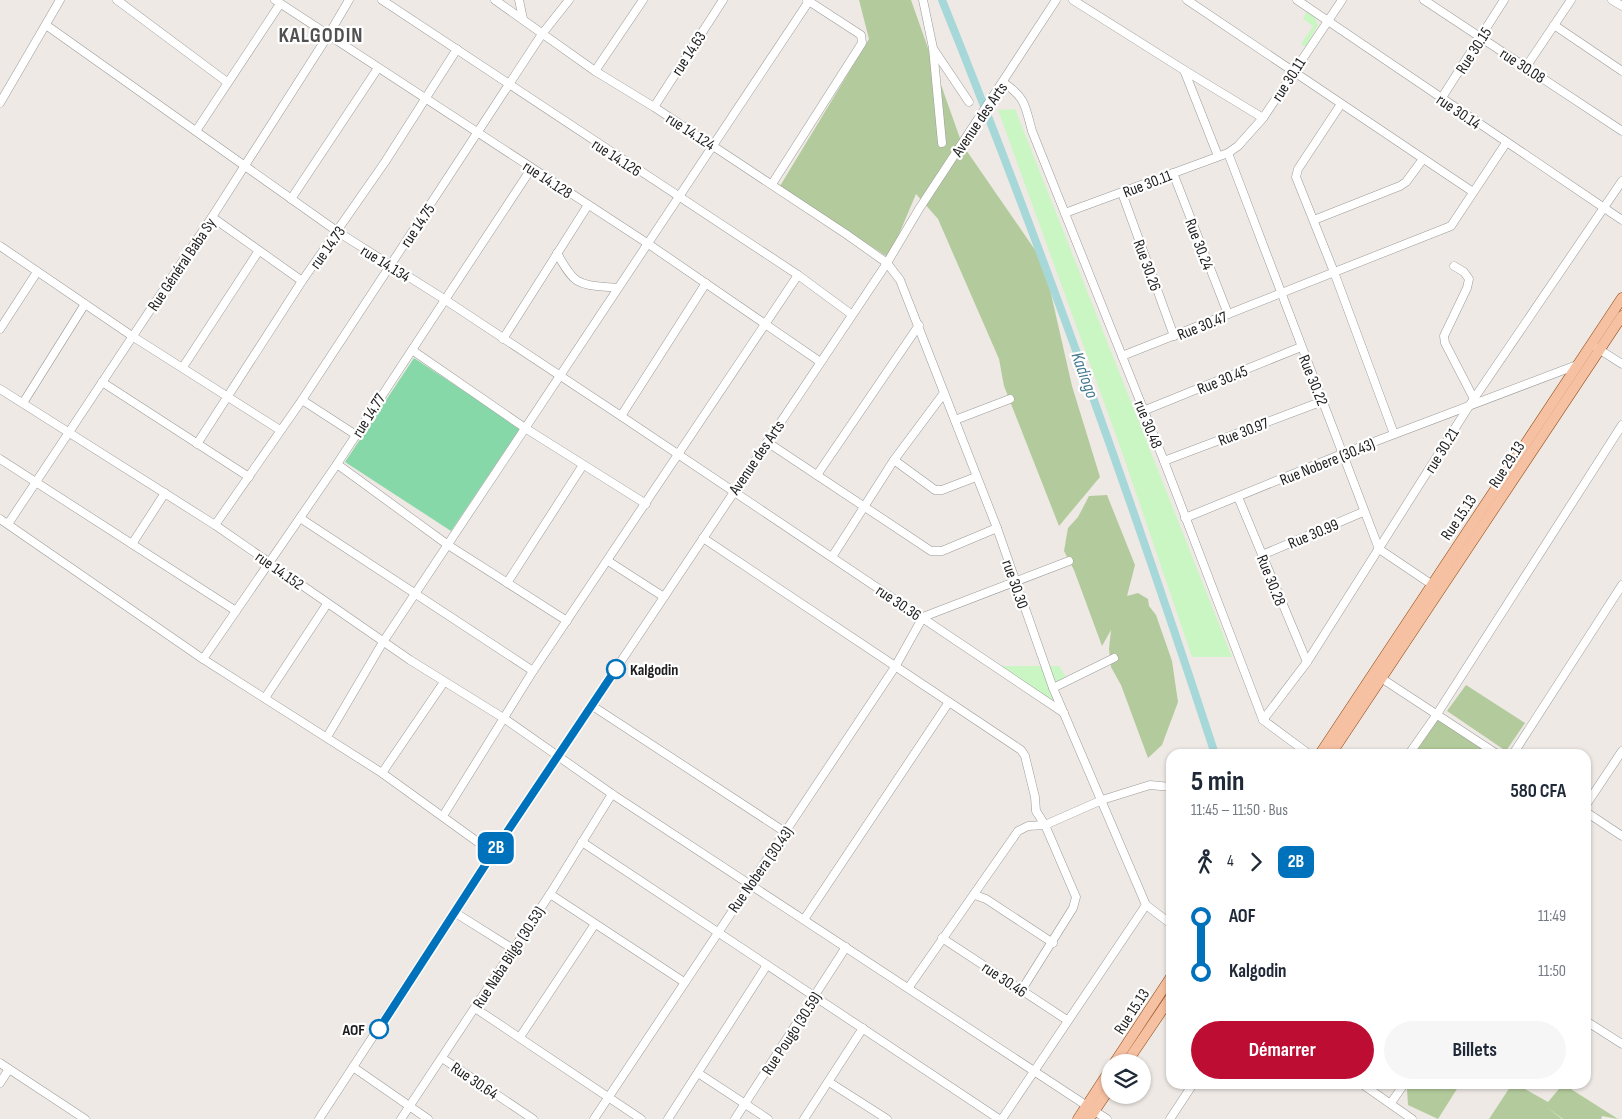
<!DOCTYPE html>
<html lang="fr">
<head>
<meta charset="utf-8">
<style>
	:root { --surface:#fff; --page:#f6f6f7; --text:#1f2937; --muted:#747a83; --accent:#be0d33 }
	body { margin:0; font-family:"Sofia Sans Condensed",sans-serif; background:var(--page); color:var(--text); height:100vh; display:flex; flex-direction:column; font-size:19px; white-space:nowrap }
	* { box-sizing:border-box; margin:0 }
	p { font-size:16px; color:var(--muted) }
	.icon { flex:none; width:28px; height:28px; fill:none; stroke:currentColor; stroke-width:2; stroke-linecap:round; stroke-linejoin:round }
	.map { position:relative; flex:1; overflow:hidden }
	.panel { position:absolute; left:1166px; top:749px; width:425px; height:340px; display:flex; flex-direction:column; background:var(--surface); border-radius:15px; box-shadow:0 1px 4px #0004 }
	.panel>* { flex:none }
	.badge { padding:0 10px; border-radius:8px; font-size:18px; line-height:32px }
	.buttons { position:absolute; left:1101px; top:1054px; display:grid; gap:10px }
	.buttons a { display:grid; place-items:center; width:50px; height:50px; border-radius:50%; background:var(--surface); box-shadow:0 1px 4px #0004; font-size:25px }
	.map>.badge { position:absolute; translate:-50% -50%; box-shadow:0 0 0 2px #fff }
	.legs { display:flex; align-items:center; gap:8px; height:55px; padding:0 25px; font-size:16px }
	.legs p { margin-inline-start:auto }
	.summary { display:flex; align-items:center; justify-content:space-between; height:85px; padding:0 25px }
	h1 { font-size:28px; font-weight:700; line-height:38px }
	.button { display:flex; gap:10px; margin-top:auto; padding:10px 25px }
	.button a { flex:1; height:58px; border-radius:30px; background:var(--accent); color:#fff; font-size:20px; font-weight:700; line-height:58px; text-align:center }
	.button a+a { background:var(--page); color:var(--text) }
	ul { padding:0 25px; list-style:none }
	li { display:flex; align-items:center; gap:18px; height:55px; font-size:19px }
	li i { display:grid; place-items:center; width:8px; height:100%; margin:0 6px; background:currentColor }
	li i::after { content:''; width:12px; height:12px; margin:-6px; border:4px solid; border-radius:50%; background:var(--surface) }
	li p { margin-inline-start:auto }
	li:first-child i { background:linear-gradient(#0000 50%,currentColor 0) }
	li:last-child i { background:linear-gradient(currentColor 50%,#0000 0) }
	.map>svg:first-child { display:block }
</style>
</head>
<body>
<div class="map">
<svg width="1622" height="1119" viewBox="0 0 1622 1119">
	<rect width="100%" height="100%" fill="#eee9e4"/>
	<g fill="#b3cb9c">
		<path d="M859,0H911L962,144L1044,263L1072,386L1100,477L1059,526L1004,386L999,359L938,219L916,194L889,258L780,186L869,39Z"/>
		<path d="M1107,495L1135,565L1127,596L1138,593L1148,599L1149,606L1156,615L1172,661L1178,702L1162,745L1148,758L1121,685L1111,667L1109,649L1111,630L1102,646L1074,570L1064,551L1068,528L1078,517L1089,496Z"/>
		<path d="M1466,685L1525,723L1506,751L1447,711Z"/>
		<path d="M1438,718L1493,754H1411Z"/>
		<path d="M1410,1084H1460L1438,1119L1408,1105L1407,1089Z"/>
		<path d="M1512,1084H1516L1548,1102L1563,1084L1618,1119L1602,1116L1601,1119H1563L1545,1106L1562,1119H1489Z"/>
	</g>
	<g fill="#caf6c4">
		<path d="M1307,11L1315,17L1318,25L1306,47L1301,44L1313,26L1303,19Z"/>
		<path d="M1015,109L1232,657H1192L1123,455L998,110Z"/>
		<path d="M1000,666H1059L1067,679L1050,687L1058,706L1001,669Z"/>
	</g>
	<path fill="#87d8a8" d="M414,358L520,428L451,531L345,462Z"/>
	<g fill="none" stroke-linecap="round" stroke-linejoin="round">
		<path stroke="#a7d8d9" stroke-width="8" d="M942,0C1042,248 1132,500 1215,754"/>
		<defs>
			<g id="minor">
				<path d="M117,0L227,82"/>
				<path d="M275,0L647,243L819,361"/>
				<path d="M382,0L798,275L851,314"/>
				<path d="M495,0L595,71L654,107L846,234L887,263L900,280L997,528L1053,688L1146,905"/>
				<path d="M519,0L523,19"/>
				<path d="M923,0L933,48L942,143"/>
				<path d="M1073,0L1184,70L1218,156"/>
				<path d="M1187,0L1473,192"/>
				<path d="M1297,0L1622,220"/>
				<path d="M1424,0L1622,131"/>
				<path d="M1612,0L1622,6"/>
				<path d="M46,25L338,232L444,299L621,416L1064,713"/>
				<path d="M1554,25L1622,71"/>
				<path d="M934,50L969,102"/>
				<path d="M1526,67L1571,0"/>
				<path d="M1184,70L1263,118"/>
				<path d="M595,71L643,0"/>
				<path d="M1004,83C1026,98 1025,106 1032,131L1164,461L1263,720L1309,754"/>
				<path d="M1441,99L1504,0"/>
				<path d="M0,103L60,0"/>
				<path d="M1341,104L1298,169L1296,177L1334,272L1394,434"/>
				<path d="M654,107L723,0"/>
				<path d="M196,131L280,4"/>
				<path d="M1228,153L1379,549L1431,584"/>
				<path d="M1173,173L1228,314"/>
				<path d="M772,184L862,43L861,35L807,0"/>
				<path d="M1122,193L1174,336"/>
				<path d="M291,199L378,68"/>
				<path d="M1065,213L1228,153L1238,146L1263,118L1342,0"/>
				<path d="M212,217L302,281"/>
				<path d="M1314,220L1400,186L1406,182L1423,159"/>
				<path d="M0,246L132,336L280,430"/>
				<path d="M557,253C576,288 579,284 617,288"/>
				<path d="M1454,266L1464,272L1469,279L1467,288L1444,336L1445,343L1474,399"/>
				<path d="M0,329L37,272"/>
				<path d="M503,339L588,205"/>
				<path d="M1597,348L1622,364"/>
				<path d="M412,350L525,428L646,504"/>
				<path d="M1122,356L1451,226L1506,143"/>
				<path d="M183,367L258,252"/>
				<path d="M102,382L249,477"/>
				<path d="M0,389L215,525L410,660L505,719L612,794L1107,1119"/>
				<path d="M302,400L356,435"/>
				<path d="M23,403L85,304"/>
				<path d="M1143,411L1301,347"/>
				<path d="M621,416L706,283"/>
				<path d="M955,420L1010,399"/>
				<path d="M767,442L931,551H942L997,528"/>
				<path d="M197,444L302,281L385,162L457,49"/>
				<path d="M0,459L236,611"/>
				<path d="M894,460L935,490H942L976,477"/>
				<path d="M1164,461L1323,401"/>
				<path d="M337,464L448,545L567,621"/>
				<path d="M817,475L919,325"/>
				<path d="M1238,497L1307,662"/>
				<path d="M300,518L533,671"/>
				<path d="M1185,518L1342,454L1577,365"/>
				<path d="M0,519L203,659L382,773L493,853"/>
				<path d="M8,524L212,217L329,34L349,0"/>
				<path d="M215,525L302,400L542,34L569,0"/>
				<path d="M703,538L1021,750L1025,756L1035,797L1036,811L1045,825L1076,897L1073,908L1021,991"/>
				<path d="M132,544L165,493"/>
				<path d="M1262,555L1363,512"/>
				<path d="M832,557L894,460L944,393"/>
				<path d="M608,561L664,597"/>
				<path d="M507,583L583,465"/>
				<path d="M203,659L337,464L531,169"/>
				<path d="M1378,676L1497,754"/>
				<path d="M1053,688L1114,658"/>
				<path d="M265,698L327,604"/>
				<path d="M591,705L785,832"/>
				<path d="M1263,720L1307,662L1469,406L1622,181"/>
				<path d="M327,737L383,642L809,1"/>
				<path d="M1409,754L1437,714L1622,425"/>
				<path d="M1513,754L1622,585"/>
				<path d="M382,773L444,682"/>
				<path d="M1586,805L1622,751"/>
				<path d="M1586,812L1622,836"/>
				<path d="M443,816L533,671L798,275"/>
				<path d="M582,842L999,1119"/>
				<path d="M550,894L684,982"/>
				<path d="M975,895L986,899L1053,943"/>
				<path d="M1146,905L1171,924"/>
				<path d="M454,912L513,949"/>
				<path d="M805,918L949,702"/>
				<path d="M942,938L1067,1020"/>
				<path d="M909,987L1018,831L1028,826L1045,825L1102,800L1150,785L1171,787"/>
				<path d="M475,1008L641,1119"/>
				<path d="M1586,1021L1622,1044"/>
				<path d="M520,1037L595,924"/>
				<path d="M442,1058L533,1119"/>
				<path d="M0,1063L85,1119"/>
				<path d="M353,1067L428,1119"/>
				<path d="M698,1073L768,1119"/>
				<path d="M829,1082L887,1119"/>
				<path d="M0,1083L9,1069"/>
				<path d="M1362,1084L1412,1119"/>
				<path d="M1391,1103L1404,1084"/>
				<path d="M319,1119L493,853L887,263L919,209L1056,0"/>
				<path d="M401,1119L550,894L612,794"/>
				<path d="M594,1119L895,667L923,617L1069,561"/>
				<path d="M668,1119L767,965"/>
				<path d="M735,1119L846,947"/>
				<path d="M804,1119L863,1028"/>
				<path d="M1002,1119L1146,905"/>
				<path d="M1170,1119L1193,1084"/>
			</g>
			<g id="major">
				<path d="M1320,754L1622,298"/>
				<path d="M1331,754L1622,316"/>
				<path d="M1115,1062L1171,977"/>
				<path d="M1127,1062L1171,997"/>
				<path d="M1078,1119L1110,1070"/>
				<path d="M1089,1119L1110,1088"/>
			</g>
		</defs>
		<use href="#minor" stroke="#9b9b9b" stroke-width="9"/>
		<use href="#major" stroke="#8e460a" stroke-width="11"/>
		<use href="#minor" stroke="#fff" stroke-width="8"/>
		<use href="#major" stroke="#f6c0a2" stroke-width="10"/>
	</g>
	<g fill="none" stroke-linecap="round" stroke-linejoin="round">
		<defs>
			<path id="line-1" d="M379,1029L493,853L616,669"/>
		</defs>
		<use href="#line-1" stroke="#fff" stroke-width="11"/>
		<use href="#line-1" stroke="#0072bc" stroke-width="8"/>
	</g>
	<g fill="#fff" stroke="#0072bc" stroke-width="2.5">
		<circle cx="616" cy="669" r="9"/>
		<circle cx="379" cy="1029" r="9"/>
	</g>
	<g text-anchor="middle" stroke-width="4.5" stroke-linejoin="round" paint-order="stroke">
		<g font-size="16" fill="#1e1e1e" stroke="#fff">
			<text transform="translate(1473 50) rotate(-57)" y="6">Rue 30.15</text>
			<text transform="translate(688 53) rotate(-57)" y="6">rue 14.63</text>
			<text transform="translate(1523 65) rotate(33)" y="6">rue 30.08</text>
			<text transform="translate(1288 79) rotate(-57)" y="6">rue 30.11</text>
			<text transform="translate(1459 111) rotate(34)" y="6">rue 30.14</text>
			<text transform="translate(979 119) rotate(-56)" y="6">Avenue des Arts</text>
			<text transform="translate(691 131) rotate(33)" y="6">rue 14.124</text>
			<text transform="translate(617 157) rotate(33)" y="6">rue 14.126</text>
			<text transform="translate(548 179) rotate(33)" y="6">rue 14.128</text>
			<text transform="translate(1147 183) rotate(-21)" y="6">Rue 30.11</text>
			<text transform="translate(417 225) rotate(-56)" y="6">rue 14.75</text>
			<text transform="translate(1200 244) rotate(69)" y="6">Rue 30.24</text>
			<text transform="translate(327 247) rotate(-54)" y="6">rue 14.73</text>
			<text transform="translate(386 263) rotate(32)" y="6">rue 14.134</text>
			<text transform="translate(181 264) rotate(-56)" y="6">Rue Général Baba Sy</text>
			<text transform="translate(1148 265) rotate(70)" y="6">Rue 30.26</text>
			<text transform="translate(1202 325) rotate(-22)" y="6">Rue 30.47</text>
			<text transform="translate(1222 379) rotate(-22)" y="6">Rue 30.45</text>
			<text transform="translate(1314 380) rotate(68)" y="6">Rue 30.22</text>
			<text transform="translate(368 415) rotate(-58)" y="6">rue 14.77</text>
			<text transform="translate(1149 424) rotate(68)" y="6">rue 30.48</text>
			<text transform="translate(1243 431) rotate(-21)" y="6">Rue 30.97</text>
			<text transform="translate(1441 450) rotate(-58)" y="6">rue 30.21</text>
			<text transform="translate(756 457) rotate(-56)" y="6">Avenue des Arts</text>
			<text transform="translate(1327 461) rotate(-22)" y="6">Rue Nobere (30.43)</text>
			<text transform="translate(1506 464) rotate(-57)" y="6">Rue 29.13</text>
			<text transform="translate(1458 517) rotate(-56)" y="6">Rue 15.13</text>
			<text transform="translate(1313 533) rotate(-23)" y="6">Rue 30.99</text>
			<text transform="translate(280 570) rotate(35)" y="6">rue 14.152</text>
			<text transform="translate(1272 580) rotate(68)" y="6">Rue 30.28</text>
			<text transform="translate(1016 584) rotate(71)" y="6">rue 30.30</text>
			<text transform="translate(899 602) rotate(34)" y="6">rue 30.36</text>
			<text transform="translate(760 869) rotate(-55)" y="6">Rue Nobera (30.43)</text>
			<text transform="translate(508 957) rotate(-57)" y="6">Rue Naba Bilgo (30.53)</text>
			<text transform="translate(1005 979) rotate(34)" y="6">rue 30.46</text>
			<text transform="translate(1131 1011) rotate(-57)" y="6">Rue 15.13</text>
			<text transform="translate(791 1033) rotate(-57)" y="6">Rue Pougo (30.59)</text>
			<text transform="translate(475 1080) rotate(34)" y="6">Rue 30.64</text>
		</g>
		<g font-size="16" font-weight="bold" fill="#1e1e1e" stroke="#fff" text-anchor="start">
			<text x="630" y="675">Kalgodin</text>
			<text x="365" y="1035" text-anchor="end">AOF</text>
		</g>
		<g font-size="18" font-style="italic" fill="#477b90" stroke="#fff">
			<text transform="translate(1085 375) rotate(70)" y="6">Kadiogo</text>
		</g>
		<g font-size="21" font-weight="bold" letter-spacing="1" fill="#515151" stroke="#fff">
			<text x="321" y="42">KALGODIN</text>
		</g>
	</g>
</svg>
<div class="buttons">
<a><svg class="icon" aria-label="layers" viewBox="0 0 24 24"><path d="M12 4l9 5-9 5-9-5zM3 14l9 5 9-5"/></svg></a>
</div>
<b class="badge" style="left:496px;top:848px;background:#0072bc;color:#fff">2B</b>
<section class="panel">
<div class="summary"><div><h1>5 min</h1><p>11:45 – 11:50 · Bus</p></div><b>580 CFA</b></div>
<div class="legs"><svg class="icon" aria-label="walk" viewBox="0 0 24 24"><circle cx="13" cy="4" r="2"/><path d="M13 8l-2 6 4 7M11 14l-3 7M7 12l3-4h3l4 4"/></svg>4<svg class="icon" aria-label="forward" viewBox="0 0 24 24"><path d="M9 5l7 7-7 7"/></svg><b class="badge" style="background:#0072bc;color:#fff">2B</b></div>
<ul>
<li><i style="color:#0072bc"></i><b>AOF</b><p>11:49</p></li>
<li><i style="color:#0072bc"></i><b>Kalgodin</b><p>11:50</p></li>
</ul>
<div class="button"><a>Démarrer</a><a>Billets</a></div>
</section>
</div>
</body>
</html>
